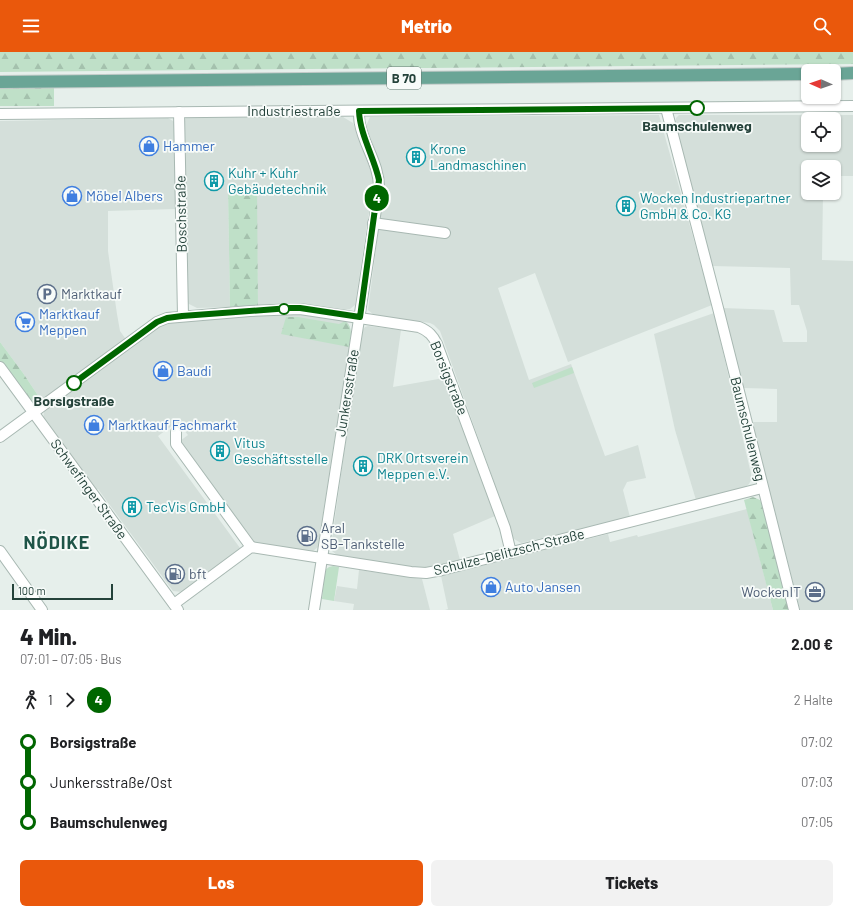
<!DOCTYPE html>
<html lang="de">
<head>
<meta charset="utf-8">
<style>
	:root { --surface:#fff; --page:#f2f2f2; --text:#202124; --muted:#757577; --accent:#ea580c }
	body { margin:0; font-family:Barlow,sans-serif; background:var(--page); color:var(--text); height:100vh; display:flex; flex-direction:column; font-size:15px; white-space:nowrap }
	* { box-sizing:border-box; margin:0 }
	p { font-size:13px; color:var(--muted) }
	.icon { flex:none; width:22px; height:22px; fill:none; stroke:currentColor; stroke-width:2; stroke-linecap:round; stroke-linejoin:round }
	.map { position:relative; height:558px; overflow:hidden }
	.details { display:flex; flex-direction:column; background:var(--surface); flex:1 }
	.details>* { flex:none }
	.badge { padding:0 8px; border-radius:13px; font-size:14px; line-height:26px }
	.needle { width:26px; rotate:272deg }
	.buttons { position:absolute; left:801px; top:12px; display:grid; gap:8px }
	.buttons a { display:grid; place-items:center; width:40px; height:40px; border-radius:6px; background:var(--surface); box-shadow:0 1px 3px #0004; font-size:20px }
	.scale { position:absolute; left:12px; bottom:10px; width:101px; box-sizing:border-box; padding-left:4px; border:2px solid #24423a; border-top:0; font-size:11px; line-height:14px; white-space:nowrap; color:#24423a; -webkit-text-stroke:3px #f7fbf9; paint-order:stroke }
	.map>.badge { position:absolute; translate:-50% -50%; box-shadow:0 0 0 2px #fff }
	.legs { display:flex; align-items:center; gap:6px; height:44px; padding:0 20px; font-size:13px }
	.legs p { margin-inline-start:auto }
	.overview { display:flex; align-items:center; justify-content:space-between; height:68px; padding:0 20px }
	h1 { font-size:22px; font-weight:800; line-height:30px }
	.button { display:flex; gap:8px; margin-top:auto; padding:8px 20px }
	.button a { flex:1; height:46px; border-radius:6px; background:var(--accent); color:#fff; font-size:16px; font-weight:800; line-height:46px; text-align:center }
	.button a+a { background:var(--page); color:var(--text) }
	ul { padding:0 20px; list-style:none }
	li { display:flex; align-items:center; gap:14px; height:40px; font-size:15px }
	li i { display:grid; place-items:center; width:6px; height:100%; margin:0 5px; background:currentColor }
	li i::after { content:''; width:10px; height:10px; margin:-5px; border:3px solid; border-radius:50%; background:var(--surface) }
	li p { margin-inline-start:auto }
	li:first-child i { background:linear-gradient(#0000 50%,currentColor 0) }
	li:last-child i { background:linear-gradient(currentColor 50%,#0000 0) }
	header { display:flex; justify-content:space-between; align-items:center; height:52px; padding:0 20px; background:var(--accent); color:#fff; font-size:18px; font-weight:800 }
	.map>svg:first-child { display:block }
</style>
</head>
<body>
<header><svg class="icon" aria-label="menu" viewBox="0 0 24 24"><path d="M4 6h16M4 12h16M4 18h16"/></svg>Metrio<svg class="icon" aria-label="search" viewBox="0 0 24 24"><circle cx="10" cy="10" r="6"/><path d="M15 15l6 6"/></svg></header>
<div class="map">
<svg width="853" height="558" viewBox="0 0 853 558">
	<defs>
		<pattern id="forest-firs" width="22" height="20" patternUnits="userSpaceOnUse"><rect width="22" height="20" fill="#bfe0c8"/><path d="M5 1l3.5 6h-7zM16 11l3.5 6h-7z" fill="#a4c1ad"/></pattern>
	</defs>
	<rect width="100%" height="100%" fill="#e6efeb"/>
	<g fill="#d4dfda" fill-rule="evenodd">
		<path d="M659,63L712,253L568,310L535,221L498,236L529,328L571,312L605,404L638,393L646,426L627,430L623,438L630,465L521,491L514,487L511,483L499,444L440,279L434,273L430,271L374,263L368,258L384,134L381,115L366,74L370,65Z"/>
		<path d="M679,63H853V124H834V115H808V141H823L822,208L853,209V558H800L752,370H777V337L743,336L722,256L774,258L783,290H807V279L799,253H791L790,216L712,214L675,73L676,66ZM808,67H834V93H808Z"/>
		<path d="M343,65L353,71L374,127L355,253L350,257L345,258L300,251L258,253L256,137L228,138L230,255L197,256L187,251L184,67L186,66Z"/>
		<path d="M168,66L173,69L175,72V157L108,159V199L117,262L120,279L127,289L43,351L23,321L0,290V69Z"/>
		<path d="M288,259L342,266L348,271L350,276L351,281L318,495L313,499L255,491L180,389L188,383L177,370L158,384L240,496L182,540L173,539L98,437L95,439L43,367L44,360L153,277L167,271Z"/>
		<path d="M714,261L751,422V428L749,432L745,435L696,448L675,378L654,282Z"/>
		<path d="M368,274L401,278L393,335L444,326L482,426L495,464L453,482L460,508L436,514L421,516L410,515L337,503L332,499L331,494L361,281L365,275Z"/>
		<path d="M747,457L773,558H445L448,557L441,524L608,482L610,490L637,483L638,485Z"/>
		<path d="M359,518L422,527L430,558H353L354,552L334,549L337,534L357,537Z"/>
	</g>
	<g fill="#bfe0c8">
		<path d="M572,315L574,321L534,336L532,331Z"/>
		<path d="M333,514L339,515L334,549L322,547L325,518L329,515Z"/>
	</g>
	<g fill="url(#forest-firs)">
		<path d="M0,0H853V12L0,20Z"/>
		<path d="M54,35V54H0V36Z"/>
		<path d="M257,137L258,253L230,255L228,138Z"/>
		<path d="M286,265H298L339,272L345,269C354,275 350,286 349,295L281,282Z"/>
		<path d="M0,290L23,321L43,351L36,353L32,352L0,311Z"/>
		<path d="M753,445L760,448L762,452L789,558H773L744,448Z"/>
	</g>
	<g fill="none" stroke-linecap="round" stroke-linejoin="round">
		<defs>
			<g id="minor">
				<path d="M666,56L718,256L794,558"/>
				<path d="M179,60L183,264"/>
				<path d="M0,62L853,54"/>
				<path d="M373,171L445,181"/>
				<path d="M0,315L178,558"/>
				<path d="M176,380V392L251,495"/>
				<path d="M0,385L157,270L167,266L250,259L300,257L419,275C429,279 433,284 437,292L505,476L511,501"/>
				<path d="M0,499L42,558"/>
				<path d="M174,552L251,495L411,520L426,521L442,518L762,436"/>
				<path d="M314,558L379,138C380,113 364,94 360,72C359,68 359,63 359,59"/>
			</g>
			<g id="major">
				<path d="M834,22L853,21"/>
				<path d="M0,30L808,22"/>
			</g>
		</defs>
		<use href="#minor" stroke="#a8b8b2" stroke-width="12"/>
		<use href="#major" stroke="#c2cac8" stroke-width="14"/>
		<use href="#minor" stroke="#fff" stroke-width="10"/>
		<use href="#major" stroke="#6aa596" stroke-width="12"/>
	</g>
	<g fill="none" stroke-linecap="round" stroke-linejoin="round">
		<defs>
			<path id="line-1" d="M74,331L157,270L167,266L182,264L290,256H300L360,265L379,128C374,105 360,83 359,59L697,56"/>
		</defs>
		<use href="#line-1" stroke="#fff" stroke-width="9"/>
		<use href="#line-1" stroke="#060" stroke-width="6"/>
	</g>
	<defs>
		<symbol id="shop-ring" viewBox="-11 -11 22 22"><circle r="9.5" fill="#f7fbf9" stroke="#3f7fe0" stroke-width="1.5"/><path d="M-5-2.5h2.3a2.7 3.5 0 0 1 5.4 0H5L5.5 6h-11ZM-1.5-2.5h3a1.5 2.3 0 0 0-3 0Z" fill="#3f7fe0"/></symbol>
		<symbol id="building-ring" viewBox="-11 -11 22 22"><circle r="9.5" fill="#f7fbf9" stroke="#0f9aa8" stroke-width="1.5"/><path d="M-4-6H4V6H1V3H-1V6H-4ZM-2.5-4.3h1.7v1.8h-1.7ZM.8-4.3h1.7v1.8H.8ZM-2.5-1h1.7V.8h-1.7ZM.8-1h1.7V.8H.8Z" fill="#0f9aa8"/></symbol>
		<symbol id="parking-ring" viewBox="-11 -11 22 22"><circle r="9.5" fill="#f7fbf9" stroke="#5c6f8a" stroke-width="1.5"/><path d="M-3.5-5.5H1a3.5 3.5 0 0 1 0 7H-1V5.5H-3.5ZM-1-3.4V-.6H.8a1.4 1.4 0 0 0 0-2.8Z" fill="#5c6f8a"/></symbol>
		<symbol id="supermarket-ring" viewBox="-11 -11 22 22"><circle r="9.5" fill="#f7fbf9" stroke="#3f7fe0" stroke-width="1.5"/><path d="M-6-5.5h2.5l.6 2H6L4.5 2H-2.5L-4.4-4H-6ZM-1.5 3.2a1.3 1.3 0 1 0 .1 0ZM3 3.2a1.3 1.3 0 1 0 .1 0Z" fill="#3f7fe0"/></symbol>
		<symbol id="fuel-ring" viewBox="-11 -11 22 22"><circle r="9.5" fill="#f7fbf9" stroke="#5c6f8a" stroke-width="1.5"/><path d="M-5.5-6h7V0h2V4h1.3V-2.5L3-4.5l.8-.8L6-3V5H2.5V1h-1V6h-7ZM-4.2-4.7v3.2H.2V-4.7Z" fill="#5c6f8a"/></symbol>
		<symbol id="office-ring" viewBox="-11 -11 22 22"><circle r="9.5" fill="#f7fbf9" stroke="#5c6f8a" stroke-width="1.5"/><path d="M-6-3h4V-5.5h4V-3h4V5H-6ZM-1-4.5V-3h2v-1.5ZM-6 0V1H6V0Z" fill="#5c6f8a"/></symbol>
	</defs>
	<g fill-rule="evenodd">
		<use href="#shop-ring" x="138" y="83" width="22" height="22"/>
		<use href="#building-ring" x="405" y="94" width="22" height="22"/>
		<use href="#building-ring" x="203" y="118" width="22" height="22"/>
		<use href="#shop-ring" x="61" y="133" width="22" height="22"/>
		<use href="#building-ring" x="615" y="143" width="22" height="22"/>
		<use href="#parking-ring" x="36" y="231" width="22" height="22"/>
		<use href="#supermarket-ring" x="14" y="259" width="22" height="22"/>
		<use href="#shop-ring" x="152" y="308" width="22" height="22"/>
		<use href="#shop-ring" x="83" y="362" width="22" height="22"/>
		<use href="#building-ring" x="209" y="388" width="22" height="22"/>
		<use href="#building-ring" x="352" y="403" width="22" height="22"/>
		<use href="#building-ring" x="121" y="444" width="22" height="22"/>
		<use href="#fuel-ring" x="296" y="473" width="22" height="22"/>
		<use href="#fuel-ring" x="164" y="511" width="22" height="22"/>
		<use href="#shop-ring" x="480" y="524" width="22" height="22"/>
		<use href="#office-ring" x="804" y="529" width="22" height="22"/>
	</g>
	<g fill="#fff" stroke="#060" stroke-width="2">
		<circle cx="697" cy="56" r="7"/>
		<circle cx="284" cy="257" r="5"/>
		<circle cx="74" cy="331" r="7"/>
	</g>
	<g text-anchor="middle" stroke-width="3.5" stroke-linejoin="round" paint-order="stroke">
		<rect fill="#f7fbf9" stroke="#637a73" stroke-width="1" x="387" y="15" width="34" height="22" rx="3"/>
		<g font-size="13" font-weight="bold" fill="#24423a">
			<text x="404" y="31">B 70</text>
		</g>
		<g font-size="14" fill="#24423a" stroke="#f7fbf9">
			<text x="294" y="64">Industriestraße</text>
			<text transform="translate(181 162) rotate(-91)" y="5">Boschstraße</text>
			<text transform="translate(449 326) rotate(68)" y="5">Borsigstraße</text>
			<text transform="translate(347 341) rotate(-81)" y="5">Junkersstraße</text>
			<text transform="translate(748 377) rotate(76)" y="5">Baumschulenweg</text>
			<text transform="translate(89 437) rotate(54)" y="5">Schwefinger Straße</text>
			<text transform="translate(509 500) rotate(-14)" y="5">Schulze-Delitzsch-Straße</text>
		</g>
		<g font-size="14" font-weight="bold" fill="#24423a" stroke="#f7fbf9">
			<text x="697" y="79">Baumschulenweg</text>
			<text x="74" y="354">Borsigstraße</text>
		</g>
		<g font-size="14" fill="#366cbe" stroke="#f7fbf9" text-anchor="start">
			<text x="163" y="99">Hammer</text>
			<text x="86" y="149">Möbel Albers</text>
			<text x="39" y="267">Marktkauf<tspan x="39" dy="16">Meppen</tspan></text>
			<text x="177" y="324">Baudi</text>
			<text x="108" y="378">Marktkauf Fachmarkt</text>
			<text x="505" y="540">Auto Jansen</text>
		</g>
		<g font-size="14" fill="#0d838f" stroke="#f7fbf9" text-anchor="start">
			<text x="430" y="102">Krone<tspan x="430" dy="16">Landmaschinen</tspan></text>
			<text x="228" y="126">Kuhr + Kuhr<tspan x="228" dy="16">Gebäudetechnik</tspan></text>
			<text x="640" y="151">Wocken Industriepartner<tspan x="640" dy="16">GmbH &amp; Co. KG</tspan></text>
			<text x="234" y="396">Vitus<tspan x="234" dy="16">Geschäftsstelle</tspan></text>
			<text x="377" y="411">DRK Ortsverein<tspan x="377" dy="16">Meppen e.V.</tspan></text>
			<text x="146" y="460">TecVis GmbH</text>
		</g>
		<g font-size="14" fill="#4e5e75" stroke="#f7fbf9" text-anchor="start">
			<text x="61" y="247">Marktkauf</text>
			<text x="321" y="481">Aral<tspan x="321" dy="16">SB-Tankstelle</tspan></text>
			<text x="189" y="527">bft</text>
			<text x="801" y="545" text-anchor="end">WockenIT</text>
		</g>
		<g font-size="18" font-weight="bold" letter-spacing="1" fill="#1f5548" stroke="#f7fbf9">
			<text x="57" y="497">NÖDIKE</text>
		</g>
	</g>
</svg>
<div class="buttons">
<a><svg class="needle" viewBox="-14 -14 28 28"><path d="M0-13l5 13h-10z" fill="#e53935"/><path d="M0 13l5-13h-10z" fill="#757577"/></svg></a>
<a><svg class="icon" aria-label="locate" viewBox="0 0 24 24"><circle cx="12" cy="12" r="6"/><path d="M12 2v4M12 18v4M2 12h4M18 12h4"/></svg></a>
<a><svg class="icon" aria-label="layers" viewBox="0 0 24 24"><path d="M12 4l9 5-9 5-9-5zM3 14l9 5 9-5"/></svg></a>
</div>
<div class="scale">100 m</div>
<b class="badge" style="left:377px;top:146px;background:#060;color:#fff">4</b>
</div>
<section class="details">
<div class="overview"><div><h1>4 Min.</h1><p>07:01 – 07:05 · Bus</p></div><b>2.00 €</b></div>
<div class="legs"><svg class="icon" aria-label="walk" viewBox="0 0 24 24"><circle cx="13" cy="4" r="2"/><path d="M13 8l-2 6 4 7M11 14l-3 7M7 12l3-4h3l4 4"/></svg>1<svg class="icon" aria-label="forward" viewBox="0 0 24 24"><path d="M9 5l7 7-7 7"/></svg><b class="badge" style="background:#060;color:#fff">4</b><p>2 Halte</p></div>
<ul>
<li><i style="color:#060"></i><b>Borsigstraße</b><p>07:02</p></li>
<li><i style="color:#060"></i><span>Junkersstraße/Ost</span><p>07:03</p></li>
<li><i style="color:#060"></i><b>Baumschulenweg</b><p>07:05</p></li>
</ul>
<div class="button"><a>Los</a><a>Tickets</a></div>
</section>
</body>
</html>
